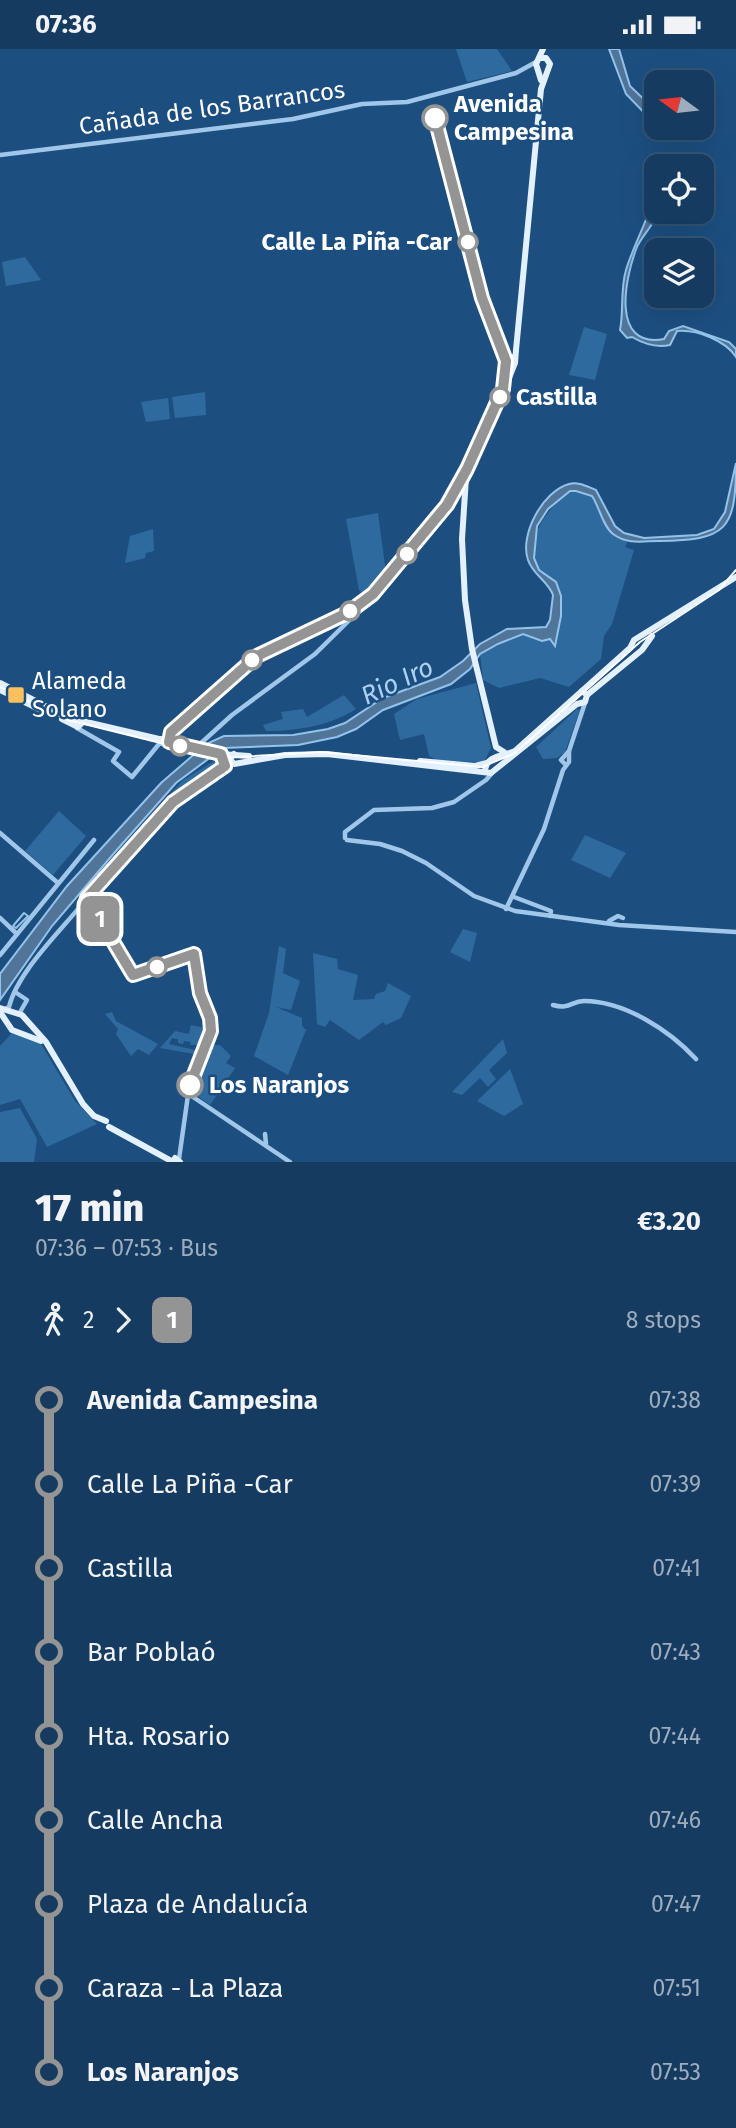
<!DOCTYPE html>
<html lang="en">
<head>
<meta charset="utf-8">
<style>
	:root { --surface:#153b60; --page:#224669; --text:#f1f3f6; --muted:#9dadbd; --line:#345575 }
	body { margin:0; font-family:"Fira Sans",sans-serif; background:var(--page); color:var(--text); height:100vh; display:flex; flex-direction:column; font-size:26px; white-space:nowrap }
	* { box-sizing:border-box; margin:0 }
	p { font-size:23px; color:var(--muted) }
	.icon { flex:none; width:38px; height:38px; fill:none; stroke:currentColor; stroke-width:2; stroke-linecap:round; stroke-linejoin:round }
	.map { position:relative; height:1113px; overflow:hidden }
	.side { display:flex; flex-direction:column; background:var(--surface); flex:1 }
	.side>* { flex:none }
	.badge { padding:0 14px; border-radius:10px; font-size:24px; line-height:46px }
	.needle { width:46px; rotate:285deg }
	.controls { position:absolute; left:644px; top:21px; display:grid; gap:14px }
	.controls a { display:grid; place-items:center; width:70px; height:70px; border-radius:14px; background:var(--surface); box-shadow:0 7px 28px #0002,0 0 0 2px var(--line); font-size:35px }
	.map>.badge { position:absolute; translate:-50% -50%; box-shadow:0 0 0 4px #fff }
	.legs { display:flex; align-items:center; gap:10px; height:77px; padding:0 35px; font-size:23px }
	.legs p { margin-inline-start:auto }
	.headline { display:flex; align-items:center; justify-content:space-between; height:119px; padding:0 35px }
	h1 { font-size:38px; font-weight:800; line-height:52px }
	ul { padding:0 35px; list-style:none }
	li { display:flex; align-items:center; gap:24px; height:84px; font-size:26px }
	li i { display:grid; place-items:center; width:10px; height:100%; margin:0 9px; background:currentColor }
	li i::after { content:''; width:18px; height:18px; margin:-9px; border:5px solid; border-radius:50%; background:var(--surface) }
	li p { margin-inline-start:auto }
	li:first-child i { background:linear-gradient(#0000 50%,currentColor 0) }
	li:last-child i { background:linear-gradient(currentColor 50%,#0000 0) }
	.status { display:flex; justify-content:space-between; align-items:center; height:49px; padding:0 35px; background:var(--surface); direction:ltr }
	.status svg { height:19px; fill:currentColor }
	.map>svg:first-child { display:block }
</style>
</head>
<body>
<div class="status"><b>07:36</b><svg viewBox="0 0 49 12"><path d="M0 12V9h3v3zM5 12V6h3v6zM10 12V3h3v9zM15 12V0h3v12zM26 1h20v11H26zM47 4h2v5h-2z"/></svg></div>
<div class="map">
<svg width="736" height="1113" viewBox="0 0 736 1113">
	<rect width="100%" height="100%" fill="#1c4f80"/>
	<g fill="#2f6a9e">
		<path d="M456,0H497L512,22L467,33Z"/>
		<path d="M25,208L41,231L6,237L2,213Z"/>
		<path d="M584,278L607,285L595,331L569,326Z"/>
		<path d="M205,343L206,366L175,369L172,348Z"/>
		<path d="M168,349L170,370L146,373L141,353Z"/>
		<path d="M570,442L593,447L609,480L628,492L625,498L634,501L612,575L604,587L601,610L569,638L540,629L499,639L483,631L480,605L522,585L542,592L558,584C559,572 563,559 560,546C557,532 550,531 541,522C516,498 551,455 570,442Z"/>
		<path d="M378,464L386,524L364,546L359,541L346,470Z"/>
		<path d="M153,480L154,502L146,504L145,509L125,514L130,487Z"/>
		<path d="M476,634L491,699L484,713L439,712L429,707L424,685L400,691L394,665L417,650Z"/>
		<path d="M344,646L356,660C330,677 296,682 266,682L263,676L283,670L281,663L303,660L307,668Z"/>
		<path d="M577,660L580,661L565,703L557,709L543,710L536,698Z"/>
		<path d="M217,710L221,711V716L172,753L140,792L131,799L126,794L183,731Z"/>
		<path d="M59,762L86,787L53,826L25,802Z"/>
		<path d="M585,786L626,804L610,829L571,811Z"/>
		<path d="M463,880L477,884L470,913L450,903Z"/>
		<path d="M279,897L286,900L283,924L300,932L291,961L276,958L302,969V977L306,981L288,1026L254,1007L269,964Z"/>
		<path d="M313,904L337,910L338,920L358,926L353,951L374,950L376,945L385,942L388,934L411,947L401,969L386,976L383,973L359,991L330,971L325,978L317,975Z"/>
		<path d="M112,963L116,972L158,995L149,1006L138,1000L131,1007L116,985L118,980L105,965Z"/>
		<path d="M191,976L209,980L202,996H190L191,993L184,992L183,995L178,994V990L172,989L169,995L199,1002L197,1010H193L194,1005L160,999L175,982L189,985Z"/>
		<path d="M12,984L33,989L41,995L75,1052L97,1075L47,1098L20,1050L0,1056V997Z"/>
		<path d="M503,990L507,1004L489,1021L496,1030L488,1038L480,1029L462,1046L452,1043Z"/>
		<path d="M213,996H220L231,1007L226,1014L235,1019L210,1056L192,1043L202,1004L204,999L209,1002Z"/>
		<path d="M510,1020L523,1055L504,1067L477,1052Z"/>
		<path d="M20,1059L37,1090L34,1113H0V1063Z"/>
	</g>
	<g fill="#507599" stroke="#93c3eb" stroke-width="2">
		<path d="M609,0H619L630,37L656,62V76L626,45Z"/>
		<path d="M656,134C656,143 658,160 657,165C653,177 642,187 637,198C625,228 610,300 664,290L669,282L683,277L729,293L736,300V308C726,292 697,280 677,282L670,296C656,299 644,295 632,288L627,289L620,281C624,261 620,241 626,221C635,191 652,166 656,134Z"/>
		<path d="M736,414C736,482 726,491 659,492C643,492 628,496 613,485C603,478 599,457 592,447L576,442H570L548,460L537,477L534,509L539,521L556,533L561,547V567L555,597L550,590L542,592L523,585L498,595L480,605L470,620L451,635L383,661L356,680L337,688L298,696L223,699L176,734L115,803L52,877L0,951V925L67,837L161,734L206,695L224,687L293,686L328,680L345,674L383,649L440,628L463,612L480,595L507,580L546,578L550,571L553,546C548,532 533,526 528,511C519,486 543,442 569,435C578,432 588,438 596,441L615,477L624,484L644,489L697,486L714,480L725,463Z"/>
	</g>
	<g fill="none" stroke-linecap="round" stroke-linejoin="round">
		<g stroke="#93c3eb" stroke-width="2">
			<path d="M100,824L103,827L101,829L98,827Z"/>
			<path d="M24,864L28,867L16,879L13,877Z"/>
		</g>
		<g stroke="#a0c7e9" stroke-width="4.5">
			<path d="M0,106L293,70L362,55L407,53L516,24L536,13"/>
			<path d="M77,679L119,703L113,712L132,728L159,695L170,693"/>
			<path d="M200,695L232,666L315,605L384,537"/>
			<path d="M566,716L561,711L569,702L585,654"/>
			<path d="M0,784L58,834"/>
			<path d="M345,789V783L374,761L432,759L454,753L486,731L493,723"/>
			<path d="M347,791L380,795L402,802L426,814L474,847L515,862L619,876L736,883"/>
			<path d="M514,848L551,862L550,867"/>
			<path d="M506,860L544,780L563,721L569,713V702"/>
			<path d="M0,869L17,885"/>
			<path d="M609,872L618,867L623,869"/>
			<path d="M0,906L94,791"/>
			<path d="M15,943L27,951L19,965"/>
			<path d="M553,956C570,961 571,952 584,952C625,952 670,982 696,1010"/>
			<path d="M3,961L9,958C18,921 64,879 87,849L133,926L193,905"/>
			<path d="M196,1019L193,1048L290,1113"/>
			<path d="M265,1085L266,1095"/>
			<path d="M179,1110L189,1039"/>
		</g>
		<g stroke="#e3f0fe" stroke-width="6">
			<path d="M541,31L536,15L543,0"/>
			<path d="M516,301L541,40L550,15L546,9H540"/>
			<path d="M505,330L507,310L512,308L515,313"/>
			<path d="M466,429L462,490L465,551L472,600L496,698L504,703"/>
			<path d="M0,634L69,669L159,690H168"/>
			<path d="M0,641L45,663"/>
			<path d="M587,646L642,601L652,587"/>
			<path d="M62,670L78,678L81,675L80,670"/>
			<path d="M169,689L221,705L249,707"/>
			<path d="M168,690L172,681L257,607L356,561L372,547L438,468L461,434L505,339L515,314L516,301"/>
			<path d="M234,705L230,710L234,715L285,706L327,705L491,724L577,655L585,653L587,646L582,642"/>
			<path d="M420,712L475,717L487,714"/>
			<path d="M485,723C485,706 504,707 515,702L630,599L634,591L736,528"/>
			<path d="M0,959L22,966L46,993L83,1055L94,1067L106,1072"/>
			<path d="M0,963L12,981L41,992"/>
			<path d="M109,1078L173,1113"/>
			<path d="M175,1109L180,1113"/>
		</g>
		<path stroke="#fff" stroke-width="2" d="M0,638L68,671L221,709L321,703L482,718L515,704L640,593L719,541L736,521"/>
	</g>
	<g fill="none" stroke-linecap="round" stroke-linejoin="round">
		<defs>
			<path id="line-1" d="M190,1036L211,982L210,969L200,944L194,905L133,926L87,849L173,753L225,717L221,705L169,693L171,683L257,607L349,563L373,545L447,456L467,420L503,340L506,312L482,249L435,69"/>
		</defs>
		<use href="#line-1" stroke="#fff" stroke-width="16"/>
		<use href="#line-1" stroke="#949494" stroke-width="10"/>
	</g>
	<g fill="#fff" stroke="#949494" stroke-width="3.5">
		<circle cx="435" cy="69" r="12"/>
		<circle cx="468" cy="193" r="9"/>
		<circle cx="500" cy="348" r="9"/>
		<circle cx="407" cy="505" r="9"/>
		<circle cx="350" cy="562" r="9"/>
		<circle cx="252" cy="611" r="9"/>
		<circle cx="180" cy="697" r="9"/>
		<circle cx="157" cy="918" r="9"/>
		<circle cx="190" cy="1036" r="12"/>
	</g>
	<rect fill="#f9c05e" stroke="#1c4f80" stroke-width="2.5" x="7" y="637" width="18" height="18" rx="3.5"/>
	<g text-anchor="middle" stroke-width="5" stroke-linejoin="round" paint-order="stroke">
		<g font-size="24" font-weight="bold" fill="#fff" stroke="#1c4f80" text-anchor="start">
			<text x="454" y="63">Avenida<tspan x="454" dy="28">Campesina</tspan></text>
			<text x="452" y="201" text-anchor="end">Calle La Piña -Car</text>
			<text x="516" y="356">Castilla</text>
			<text x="209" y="1044">Los Naranjos</text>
		</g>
		<g font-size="24" fill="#fff" stroke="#1c4f80">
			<text transform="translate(212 59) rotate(-8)" y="8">Cañada de los Barrancos</text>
		</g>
		<g font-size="24" fill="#fff" stroke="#1c4f80" text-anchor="start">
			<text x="32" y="640">Alameda<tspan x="32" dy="28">Solano</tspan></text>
		</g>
		<g font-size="26" font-style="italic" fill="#abd0f1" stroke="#1c4f80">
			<text transform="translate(397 632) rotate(-25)" y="9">Rio Iro</text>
		</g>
	</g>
</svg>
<div class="controls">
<a><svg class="needle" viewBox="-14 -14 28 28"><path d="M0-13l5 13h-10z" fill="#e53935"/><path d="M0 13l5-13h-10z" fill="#9dadbd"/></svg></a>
<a><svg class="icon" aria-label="locate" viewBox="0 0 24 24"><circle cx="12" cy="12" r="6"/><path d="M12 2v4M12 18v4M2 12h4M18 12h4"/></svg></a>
<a><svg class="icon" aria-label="layers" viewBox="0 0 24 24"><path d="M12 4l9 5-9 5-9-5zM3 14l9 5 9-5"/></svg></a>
</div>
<b class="badge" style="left:100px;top:870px;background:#949494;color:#fff">1</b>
</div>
<section class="side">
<div class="headline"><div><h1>17 min</h1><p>07:36 – 07:53 · Bus</p></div><b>€3.20</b></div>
<div class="legs"><svg class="icon" aria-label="walk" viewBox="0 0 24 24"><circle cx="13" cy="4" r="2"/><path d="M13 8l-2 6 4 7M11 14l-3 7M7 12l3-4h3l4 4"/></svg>2<svg class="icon" aria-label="forward" viewBox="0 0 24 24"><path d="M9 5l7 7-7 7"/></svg><b class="badge" style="background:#949494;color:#fff">1</b><p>8 stops</p></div>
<ul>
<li><i style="color:#949494"></i><b>Avenida Campesina</b><p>07:38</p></li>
<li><i style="color:#949494"></i><span>Calle La Piña -Car</span><p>07:39</p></li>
<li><i style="color:#949494"></i><span>Castilla</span><p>07:41</p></li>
<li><i style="color:#949494"></i><span>Bar Poblaó</span><p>07:43</p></li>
<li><i style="color:#949494"></i><span>Hta. Rosario</span><p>07:44</p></li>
<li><i style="color:#949494"></i><span>Calle Ancha</span><p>07:46</p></li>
<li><i style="color:#949494"></i><span>Plaza de Andalucía</span><p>07:47</p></li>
<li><i style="color:#949494"></i><span>Caraza - La Plaza</span><p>07:51</p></li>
<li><i style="color:#949494"></i><b>Los Naranjos</b><p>07:53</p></li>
</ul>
</section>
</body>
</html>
